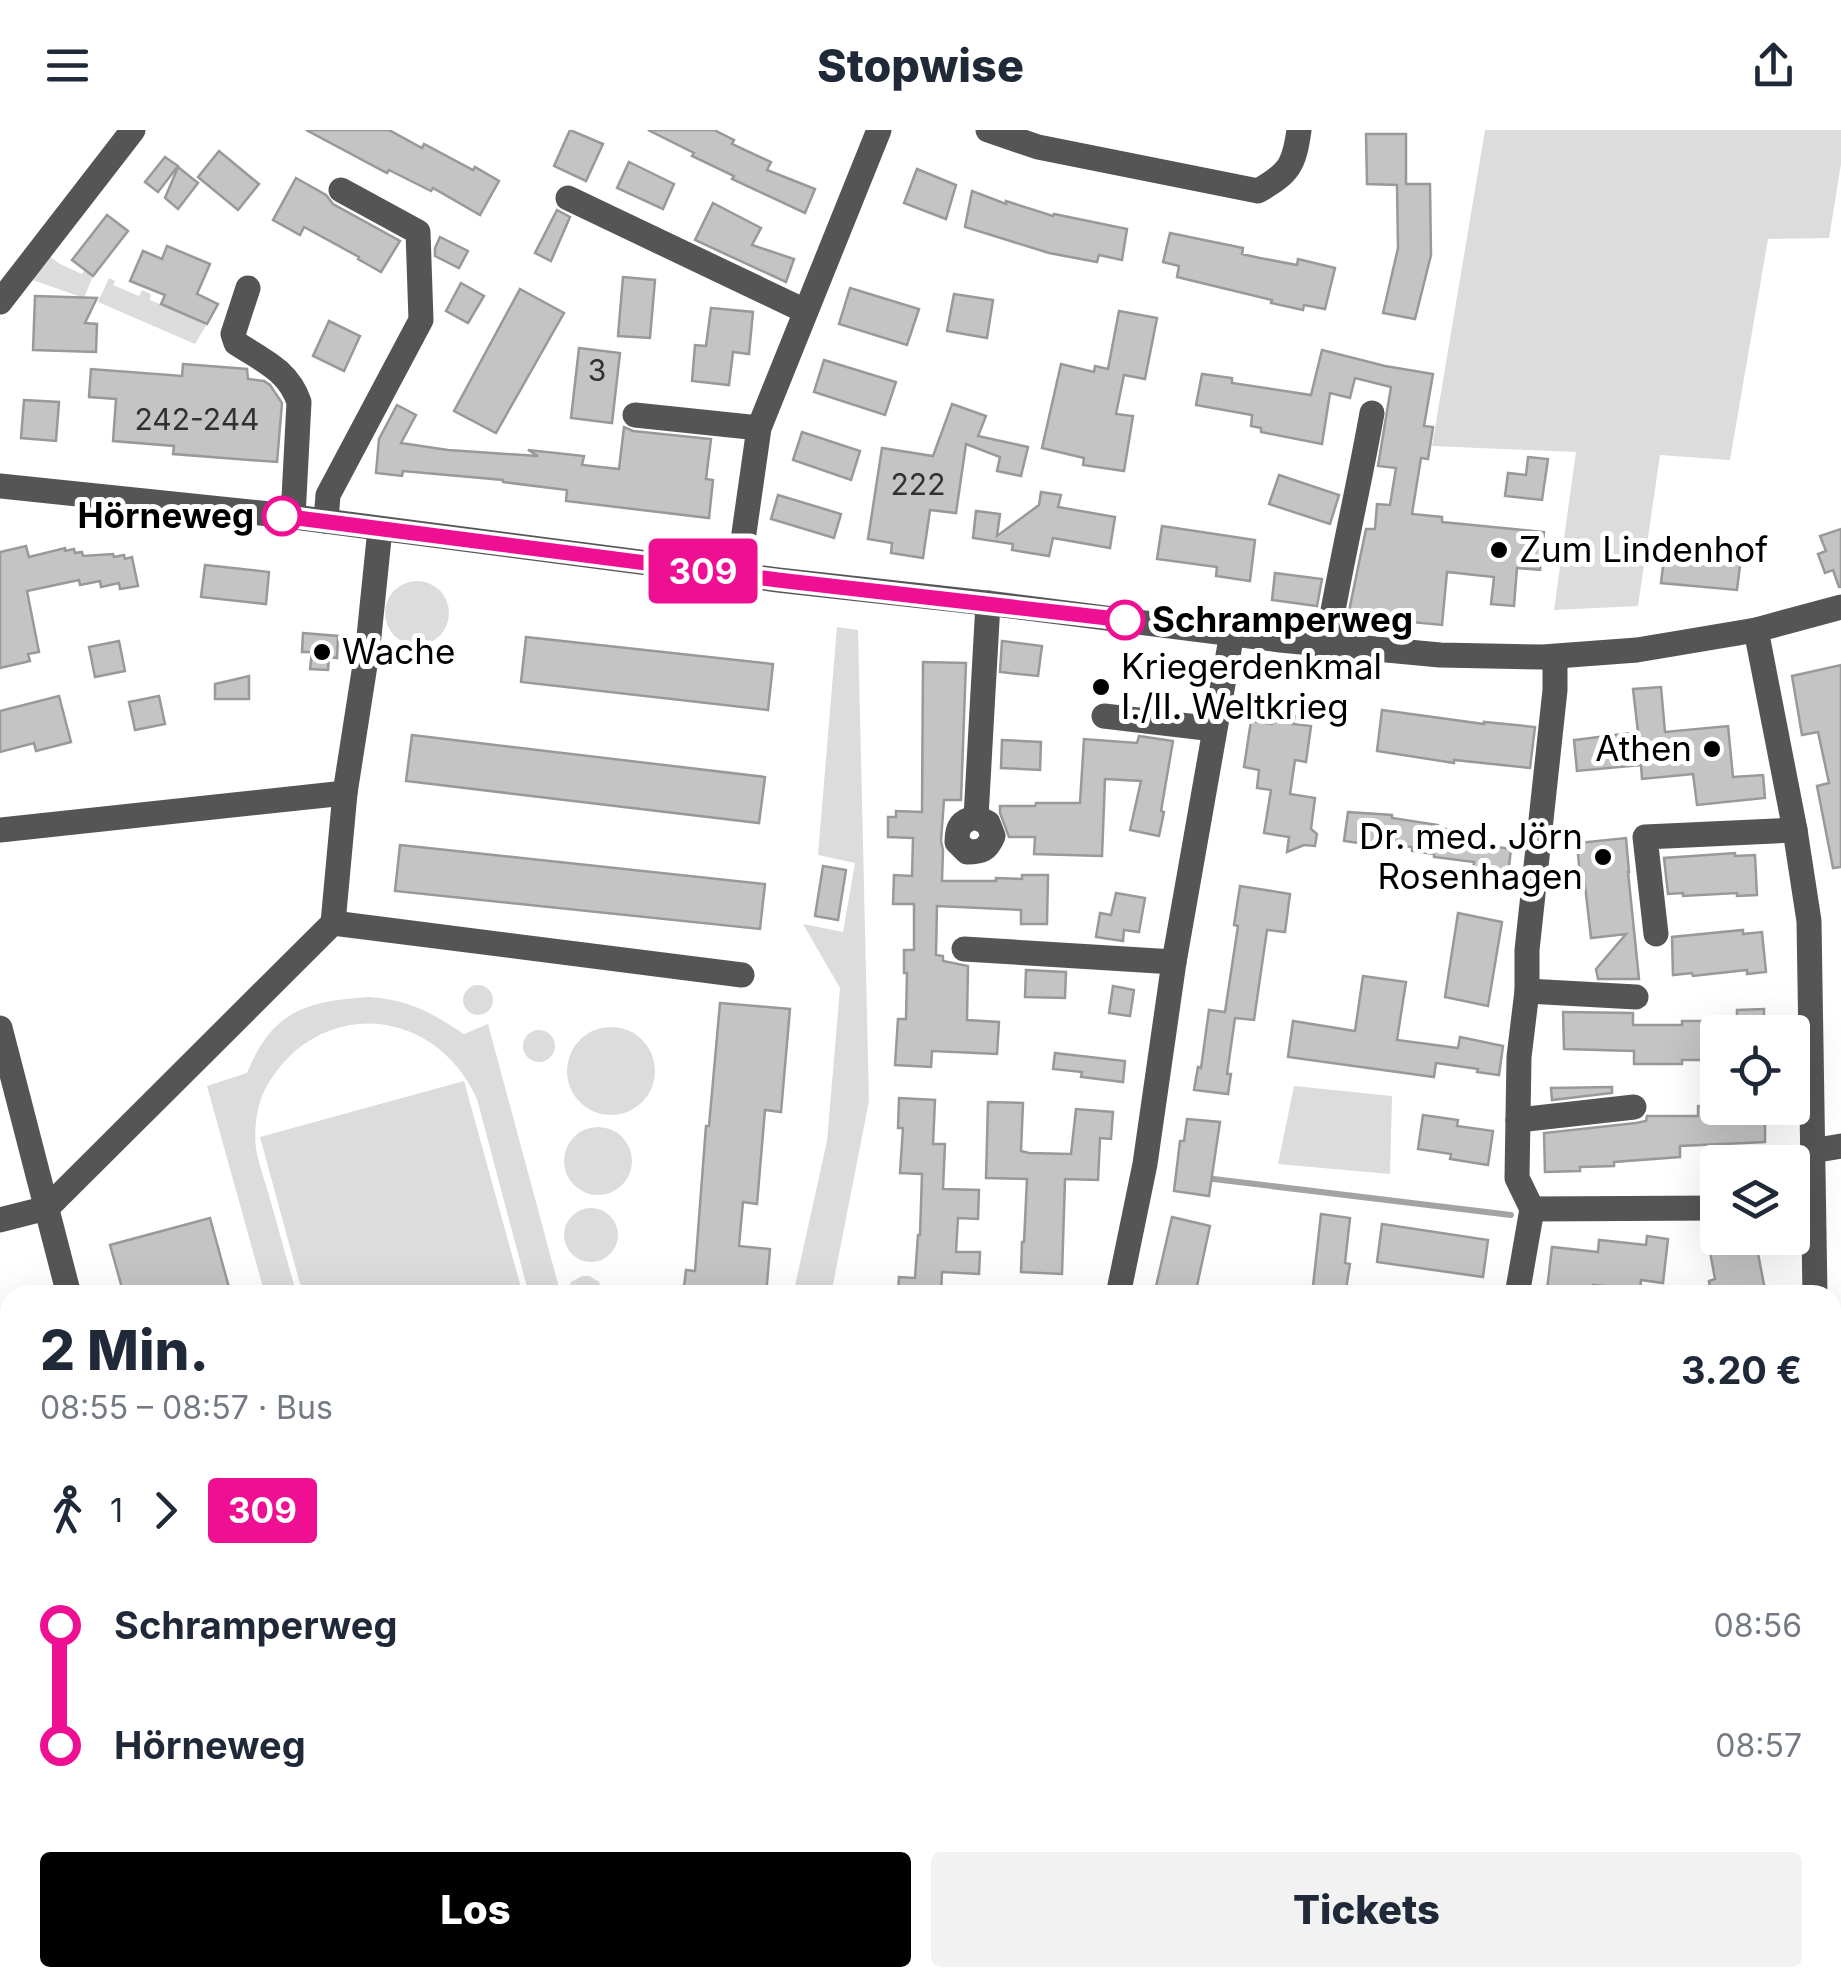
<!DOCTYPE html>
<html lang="de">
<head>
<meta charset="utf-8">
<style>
	:root { --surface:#fff; --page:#f2f2f3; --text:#1f2937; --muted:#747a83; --accent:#000 }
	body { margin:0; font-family:Inter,sans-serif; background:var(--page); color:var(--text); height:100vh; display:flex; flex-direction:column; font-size:38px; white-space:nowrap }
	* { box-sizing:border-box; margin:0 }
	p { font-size:32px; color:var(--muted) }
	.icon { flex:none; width:55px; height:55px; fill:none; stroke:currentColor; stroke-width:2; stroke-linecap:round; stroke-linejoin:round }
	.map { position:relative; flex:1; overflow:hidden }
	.panel { position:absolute; left:0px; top:1155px; width:1842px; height:702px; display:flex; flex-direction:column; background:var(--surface); border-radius:30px 30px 0 0; box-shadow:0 10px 40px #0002 }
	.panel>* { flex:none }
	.badge { padding:0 20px; border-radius:8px; font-size:35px; line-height:65px }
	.buttons { position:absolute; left:1700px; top:885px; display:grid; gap:20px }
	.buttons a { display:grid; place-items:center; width:110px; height:110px; border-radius:10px; background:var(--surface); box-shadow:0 10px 40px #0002; font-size:50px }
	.map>.badge { position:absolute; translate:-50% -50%; box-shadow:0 0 0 5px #fff }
	.legs { display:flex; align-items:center; gap:15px; height:110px; padding:0 40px; font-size:32px }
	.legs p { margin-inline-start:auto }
	.summary { display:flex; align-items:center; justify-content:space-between; height:170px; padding:0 40px }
	h1 { font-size:55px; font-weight:800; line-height:75px }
	.button { display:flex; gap:20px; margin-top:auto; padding:20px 40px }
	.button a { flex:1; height:115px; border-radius:10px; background:var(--accent); color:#fff; font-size:40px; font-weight:800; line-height:115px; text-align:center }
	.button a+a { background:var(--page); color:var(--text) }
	ul { padding:0 40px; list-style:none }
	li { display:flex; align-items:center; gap:35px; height:120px; font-size:38px }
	li i { display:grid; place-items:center; width:15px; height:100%; margin:0 12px; background:currentColor }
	li i::after { content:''; width:25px; height:25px; margin:-12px; border:8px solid; border-radius:50%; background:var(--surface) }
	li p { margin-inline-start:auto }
	li:first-child i { background:linear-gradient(#0000 50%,currentColor 0) }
	li:last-child i { background:linear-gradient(currentColor 50%,#0000 0) }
	header { display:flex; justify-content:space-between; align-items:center; height:130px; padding:0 40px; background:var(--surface); font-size:45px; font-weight:800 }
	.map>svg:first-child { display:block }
</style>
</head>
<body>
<header><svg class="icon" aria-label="menu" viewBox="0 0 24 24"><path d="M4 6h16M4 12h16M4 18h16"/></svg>Stopwise<svg class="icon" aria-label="share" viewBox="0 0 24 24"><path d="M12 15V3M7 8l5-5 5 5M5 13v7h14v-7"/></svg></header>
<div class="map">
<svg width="1841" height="1856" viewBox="0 0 1841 1856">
	<rect width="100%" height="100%" fill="#fff"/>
	<g fill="#dcdcdc">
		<path d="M1485,0H1841V34L1829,108L1768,109L1730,330L1660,325L1638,476L1554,480L1576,322L1432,316Z"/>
		<path d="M45,123L60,134L82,144L85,140L93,146L84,168L27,148Z"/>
		<path d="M109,148L115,151L113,155L139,166L142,160L151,164L150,170L207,194L195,214L98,172Z"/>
		<circle cx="417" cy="483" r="32"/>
		<path d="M837,497L858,500L869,971L831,1165H793L827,1011L840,858L803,794L843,802L855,733L818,725Z"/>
		<circle cx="478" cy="870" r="15"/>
		<path d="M369,867C410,870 430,882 464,904L488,894L561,1165H529L477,969C444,895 358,868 294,922C280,935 265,954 260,972C256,985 254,1004 256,1018C258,1032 264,1048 268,1062C278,1096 287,1131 297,1165H265L207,956L247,943C272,881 306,871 369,867Z"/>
		<circle cx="611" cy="941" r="44"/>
		<circle cx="539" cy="916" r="16"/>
		<path d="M464,951L523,1165H303L260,1007Z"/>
		<path d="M1294,956L1392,966L1390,1044L1278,1034Z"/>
		<circle cx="598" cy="1031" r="34"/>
		<circle cx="591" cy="1105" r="27"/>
		<path d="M582,1146H589L599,1152L603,1165H567L571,1152Z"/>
		<path d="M1841,1801V1856H1795L1793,1848H1832L1833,1803Z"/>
		<path d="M1056,1848H1090L1152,1856H1055Z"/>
		<path d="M1411,1848H1501L1502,1856H1410Z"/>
	</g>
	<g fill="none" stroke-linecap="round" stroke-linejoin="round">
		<g stroke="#a3a3a3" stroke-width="6">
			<path d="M1205,1048L1511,1085"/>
			<path d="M1837,1181L1841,1180"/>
		</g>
	</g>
	<g fill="#c4c4c4" stroke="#999" stroke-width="2.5">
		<path d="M306,0H389L422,18L424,14L473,40L475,37L499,51L480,85L433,58L431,61L389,40L387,43Z"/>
		<path d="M570,0L603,14L586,51L554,36Z"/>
		<path d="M648,0H714L734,10L732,14L771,32L767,40L815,59L805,83L732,49L734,46L692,26L694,23Z"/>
		<path d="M1366,4H1406V54H1430L1431,125L1415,189L1383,183L1398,118L1397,55L1367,54Z"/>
		<path d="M219,21L259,54L238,80L198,47Z"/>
		<path d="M165,27L178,36L158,62L145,52Z"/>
		<path d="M629,32L674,54L663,79L617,58Z"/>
		<path d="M178,37L198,53L178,79L165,68Z"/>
		<path d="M917,39L956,55L946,89L904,73Z"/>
		<path d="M296,48L326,65L333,74L400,111L381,142L358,129L359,127L304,97L300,105L273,90Z"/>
		<path d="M972,61L1006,74V71L1053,86L1054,84L1127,99L1122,130L1099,125L1097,132L1049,123L965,97Z"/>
		<path d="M713,73L761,98L752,115L794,129L786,152L695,110Z"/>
		<path d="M557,80L570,87L551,131L535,123Z"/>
		<path d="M107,85L128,101L93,146L72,130Z"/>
		<path d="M1170,103L1243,118L1242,124L1260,128L1297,135L1298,129L1335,138L1325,179L1304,175L1303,180L1271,173L1272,170L1177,147L1179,136L1163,132Z"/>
		<path d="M440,107L468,121L459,138L435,126V118Z"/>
		<path d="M167,116L210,134L197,164L218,174L207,194L161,174L165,165L130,151L143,121L162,129Z"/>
		<path d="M623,147L655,150L650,208L618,206Z"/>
		<path d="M461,153L484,166L468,193L446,181Z"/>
		<path d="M850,158L919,179L907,215L839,194Z"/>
		<path d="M520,159L564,183L496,303L454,281Z"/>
		<path d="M954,164L993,170L987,208L947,201Z"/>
		<path d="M35,166L97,168L85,193L97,194L96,222L33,220Z"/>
		<path d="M711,178L753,182L749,224L733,222L729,255L692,251L695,215L706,216Z"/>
		<path d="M1119,181L1157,188L1145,249L1124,245L1116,284L1133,286L1124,341L1083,335L1084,328L1042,318L1061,234L1094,242L1095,236L1108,239Z"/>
		<path d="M329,191L360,206L344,241L313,226Z"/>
		<path d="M579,218L620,223L612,293L571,288Z"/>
		<path d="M1322,220L1385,236L1433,244L1424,296L1433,297L1428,329L1421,328L1412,384L1442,387V392L1544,402L1540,440L1517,438L1514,476L1491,474L1494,447L1447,442L1442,495L1348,486L1366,399H1375L1377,374L1390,375L1396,338L1378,336L1391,257L1355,248L1350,268L1330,263L1322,314L1261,302V298L1251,296L1252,285L1196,275L1202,244L1232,248V253L1311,265Z"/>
		<path d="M824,230L896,252L885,285L814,262Z"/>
		<path d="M183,234L247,239L248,249L264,251L270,255L282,273L277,332L173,324L174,316L113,311L116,269L89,267L91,239L182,246Z"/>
		<path d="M24,270L59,272L56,311L21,308Z"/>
		<path d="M952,274L986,286L978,306L1028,317L1021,346L997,341L1000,327L966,314L956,383L930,380L923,428L891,423L892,413L868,409L882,318L933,326Z"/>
		<path d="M397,275L416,285L401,313L448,320L538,326L528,320L584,326L582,335L619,339L624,297L633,301L711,309L706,349L713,350L709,388L566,371L567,360L503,352V350L403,341L402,346L376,343L379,309Z"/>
		<path d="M802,302L860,321L851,350L793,330Z"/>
		<path d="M1528,327L1548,329L1542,370L1505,366L1508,343L1526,345Z"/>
		<path d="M1279,345L1339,365L1330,394L1269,374Z"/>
		<path d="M1041,362L1061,365L1058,377L1115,387L1110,418L1053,408L1049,426L1012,420L1013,414L973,408L976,381L1000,384L997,406L1039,375Z"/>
		<path d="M778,365L841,384L834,408L771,389Z"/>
		<path d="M1162,396L1255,410L1250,451L1216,446L1217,437L1157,429Z"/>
		<path d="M1841,399V457H1839L1833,440L1825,443L1818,424L1826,421L1820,406Z"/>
		<path d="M1666,410L1742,419L1737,460L1661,453Z"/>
		<path d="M26,416L29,427L65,418V421L74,419L75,423L82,422L83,426L113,424L114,427L124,425L125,429L132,427L138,456L120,459L119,453L101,457L100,451L80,455L79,450L27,461L39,522L28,524L30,531L0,538V422Z"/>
		<path d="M205,435L269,442L266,474L201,467Z"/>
		<path d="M1275,443L1322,449L1317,476L1272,470Z"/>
		<path d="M303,503L338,506L337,528L329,527L328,540L310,539L312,522H302Z"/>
		<path d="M526,507L773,534L768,580L521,552Z"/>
		<path d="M119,511L125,541L95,547L89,517Z"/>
		<path d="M1002,511L1042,516L1038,546L1000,542Z"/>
		<path d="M923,532L966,533L961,670H944L941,711L943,720L942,751H996V748L1022,749V745H1048L1047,794H1021V780L937,776L936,825L943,826V831L968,836L967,890L999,892L997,924L932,921L931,937L895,935L898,889H906L907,843H904V820H914V774H893L894,745L912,746L913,708L888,707V687H896V681L922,682Z"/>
		<path d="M1841,535V737L1833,738L1817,656L1829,653L1818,602L1802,605L1792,546Z"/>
		<path d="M249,546V569H215V554Z"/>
		<path d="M1661,557L1665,602L1728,596L1733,647L1763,645L1765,668L1697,675L1693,644L1642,649L1641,635L1577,641L1574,610L1638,602L1633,559Z"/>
		<path d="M59,566L71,612L36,621L34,613L0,622V581Z"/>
		<path d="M159,566L165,594L135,600L129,572Z"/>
		<path d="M1382,580L1484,594V592L1535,597L1530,638L1454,630V633L1377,621Z"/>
		<path d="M1273,583L1295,586L1293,594L1311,596L1306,632L1295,630L1290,664L1315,668L1311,699L1317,704L1315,716L1304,715L1287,722L1289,707L1264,703L1271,660L1257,658L1259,640L1244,637L1251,591L1272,594Z"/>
		<path d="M412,605L765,647L759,693L406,651Z"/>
		<path d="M1139,606L1173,611L1161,681L1164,682L1159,706L1130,700L1141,651L1105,649L1102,726L1034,724L1035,707H1009L1000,683V676H1035L1036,673H1080L1084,609L1137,613Z"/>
		<path d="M1002,610L1041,612L1040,640L1001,638Z"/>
		<path d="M1348,682L1392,685V688L1438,695V698L1460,701L1458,711L1511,719L1508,745L1473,741L1474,732L1434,727V724L1412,721V717L1366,711V714L1344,711Z"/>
		<path d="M1626,708L1629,742H1628L1639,849H1598L1596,839L1626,804L1591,808L1584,746H1580L1577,713Z"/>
		<path d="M400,715L765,754L760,799L395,761Z"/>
		<path d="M1735,723V726L1755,725L1757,765L1737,766V763L1683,766V763L1668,764L1664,728Z"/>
		<path d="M823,736L846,740L838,790L815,786Z"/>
		<path d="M1240,756L1290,764L1285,802L1267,800L1254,890L1235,888L1227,944H1231L1228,964L1194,960L1198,937L1201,938L1209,880L1225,882L1238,796L1234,795Z"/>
		<path d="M1116,763L1145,768L1139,802L1124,800L1123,811L1096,807L1100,783L1111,785Z"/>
		<path d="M1458,783L1502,792L1488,876L1445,867Z"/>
		<path d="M1743,800V804L1762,802L1766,842L1747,844V840L1693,846L1692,843L1673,845L1672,807Z"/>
		<path d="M1026,840L1066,842L1065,868L1025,867Z"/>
		<path d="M1363,846L1406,852L1397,910L1458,918L1460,907L1503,916L1499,945L1477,942L1478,939L1436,933L1434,947L1288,927L1293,891L1355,901Z"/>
		<path d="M1113,856L1134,860L1130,886L1109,883Z"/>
		<path d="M720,873L790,879L781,982L765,980L757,1074L743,1072L739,1116L770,1119L766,1165H683L686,1140L695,1141L706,996H709Z"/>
		<path d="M1764,879V897H1737V880Z"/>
		<path d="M1563,882L1633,883V895H1682V891H1714L1715,930H1682V934H1634V921L1564,919Z"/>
		<path d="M1055,923L1125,931L1123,952L1081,947L1082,942L1053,939Z"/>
		<path d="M1612,957V963L1552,970L1551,958Z"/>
		<path d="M899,968L935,970L933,1014H945L943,1059L979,1060L978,1089L958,1088L956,1122H980L979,1144L942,1142L941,1165H898L899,1147L915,1148L918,1105H920L922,1044L900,1043L903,998H898Z"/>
		<path d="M988,972L1023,973L1021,1021L1029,1023L1071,1024L1076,979L1113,982L1111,1009L1100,1008L1098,1050L1065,1049L1062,1144L1021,1142L1022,1112H1024L1027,1049L986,1048Z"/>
		<path d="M1698,976L1765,978V1012L1680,1016V1027L1614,1032V1036L1580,1037V1041L1545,1042L1544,1003L1636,993L1646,991L1647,986H1698Z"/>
		<path d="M1423,985L1458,990L1457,996L1493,1001L1488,1035L1450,1029L1451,1024L1418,1019Z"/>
		<path d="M1187,989L1220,992L1209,1066L1174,1061L1180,1011H1184Z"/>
		<path d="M1321,1084L1350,1088L1345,1133L1350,1134L1345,1165H1312Z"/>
		<path d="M1172,1087L1210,1096L1195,1165H1154Z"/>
		<path d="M210,1088L231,1165H124L110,1115Z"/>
		<path d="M1382,1094L1488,1110L1483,1147L1377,1132Z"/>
		<path d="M1647,1106L1668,1109L1663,1153L1641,1150L1640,1160L1593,1155L1592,1165L1547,1160L1552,1117L1598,1122L1599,1110L1646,1115Z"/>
		<path d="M1727,1108H1755L1766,1165H1711L1709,1151L1715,1149L1708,1111Z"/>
	</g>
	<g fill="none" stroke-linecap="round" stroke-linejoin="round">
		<g stroke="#555" stroke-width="25">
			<path d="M988,0L1038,17L1258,61C1289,43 1294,36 1299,0"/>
			<path d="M568,68L805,181"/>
			<path d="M248,158L233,204L236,213C262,230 288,240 299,272L293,387"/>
			<path d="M0,172L133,0"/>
			<path d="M635,285L759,298"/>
			<path d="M0,356L279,385L778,450L995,474L1280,510L1440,525L1543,527L1637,520L1756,500L1841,477"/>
			<path d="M326,391L328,365L421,190L418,102L341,60"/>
			<path d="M738,445L759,298L879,0"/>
			<path d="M1756,500L1795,700L1809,791L1815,1165"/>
			<path d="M1327,514C1340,437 1358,361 1372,283"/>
			<path d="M1104,586L1214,599"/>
			<path d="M976,687L988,693L993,706C987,720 982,722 967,722L957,712C957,696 961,691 976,687L988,473"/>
			<path d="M0,700L345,663"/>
			<path d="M333,793L742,845"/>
			<path d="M1656,804L1645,707L1795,700"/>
			<path d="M964,819L1174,832"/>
			<path d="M1527,861L1636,867"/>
			<path d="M0,898L69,1165"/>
			<path d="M1518,990L1634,977"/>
			<path d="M1812,1021L1841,1016"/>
			<path d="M1532,1079L1718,1078"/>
			<path d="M0,1090L47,1078L333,793L345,663L368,516L380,399"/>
			<path d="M1118,1165L1145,1034L1174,832L1232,503"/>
			<path d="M1517,1165L1532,1079L1517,1048L1519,927L1527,861V820L1555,560V527"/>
			<path d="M0,1297L10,1294"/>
			<path d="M1832,1393L1841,1392"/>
			<path d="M1832,1674L1841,1672"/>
			<path d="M0,1688L10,1685"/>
			<path d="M1832,1833L1837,1856"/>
			<path d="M1648,1848L1653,1856"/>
			<path d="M918,1856L920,1848"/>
			<path d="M1616,1856L1618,1848"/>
		</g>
	</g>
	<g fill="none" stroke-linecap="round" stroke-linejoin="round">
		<defs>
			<path id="line-1" d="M282,386L778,450L1125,490"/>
		</defs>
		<use href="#line-1" stroke="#fff" stroke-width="22"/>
		<use href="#line-1" stroke="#ee0f93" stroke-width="15"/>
	</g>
	<g fill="#fff" stroke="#ee0f93" stroke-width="5">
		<circle cx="282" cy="386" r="18"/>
		<circle cx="1125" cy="490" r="18"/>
	</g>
	<g fill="#000" stroke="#fff" stroke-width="4">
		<circle cx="1499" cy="420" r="10"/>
		<circle cx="322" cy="522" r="10"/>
		<circle cx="1101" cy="557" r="10"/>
		<circle cx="1712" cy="619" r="10"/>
		<circle cx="1603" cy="727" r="10"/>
	</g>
	<g text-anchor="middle" stroke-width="10" stroke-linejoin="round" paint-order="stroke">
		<g font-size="30" fill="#313131">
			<text x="597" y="251">3</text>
			<text x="197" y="300">242-244</text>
			<text x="918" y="365">222</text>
		</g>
		<g font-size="35" font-weight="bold" fill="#000" stroke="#fff" text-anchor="end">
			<text x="254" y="398">Hörneweg</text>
			<text x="1152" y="502" text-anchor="start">Schramperweg</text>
		</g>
		<g font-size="35" fill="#000" stroke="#fff" text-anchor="start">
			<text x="1519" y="432">Zum Lindenhof</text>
			<text x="342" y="534">Wache</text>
			<text x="1121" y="549">Kriegerdenkmal<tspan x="1121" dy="40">I./II. Weltkrieg</tspan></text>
			<text x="1692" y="631" text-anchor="end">Athen</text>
			<text x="1583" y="719" text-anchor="end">Dr. med. Jörn<tspan x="1583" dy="40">Rosenhagen</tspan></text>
		</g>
	</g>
</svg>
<div class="buttons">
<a><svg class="icon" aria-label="locate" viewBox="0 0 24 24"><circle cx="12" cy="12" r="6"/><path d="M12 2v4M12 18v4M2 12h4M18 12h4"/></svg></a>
<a><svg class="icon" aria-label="layers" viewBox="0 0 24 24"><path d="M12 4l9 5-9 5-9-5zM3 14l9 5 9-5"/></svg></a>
</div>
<b class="badge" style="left:703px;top:441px;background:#ee0f93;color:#fff">309</b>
<section class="panel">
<div class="summary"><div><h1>2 Min.</h1><p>08:55 – 08:57 · Bus</p></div><b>3.20 €</b></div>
<div class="legs"><svg class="icon" aria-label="walk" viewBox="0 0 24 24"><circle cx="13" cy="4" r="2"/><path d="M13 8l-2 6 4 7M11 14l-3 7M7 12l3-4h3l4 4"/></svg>1<svg class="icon" aria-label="forward" viewBox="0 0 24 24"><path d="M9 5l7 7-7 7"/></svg><b class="badge" style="background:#ee0f93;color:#fff">309</b></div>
<ul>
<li><i style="color:#ee0f93"></i><b>Schramperweg</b><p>08:56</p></li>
<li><i style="color:#ee0f93"></i><b>Hörneweg</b><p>08:57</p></li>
</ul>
<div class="button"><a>Los</a><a>Tickets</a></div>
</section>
</div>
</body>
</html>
